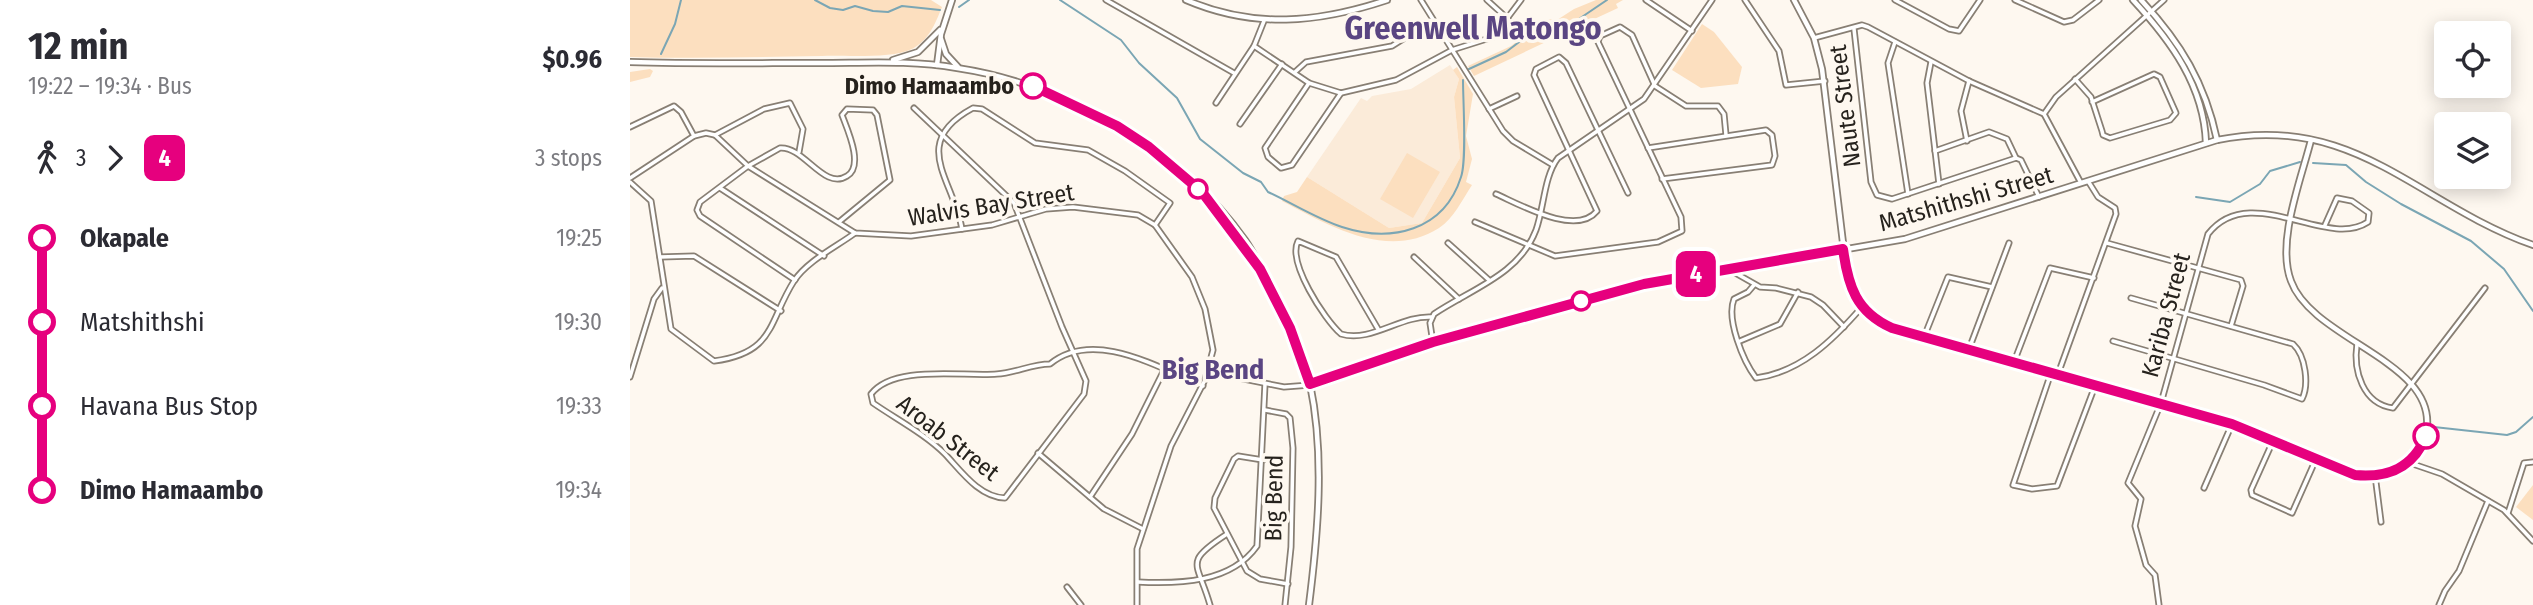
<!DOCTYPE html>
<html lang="en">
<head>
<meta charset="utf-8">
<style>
	:root { --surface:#fff; --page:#f2f2f3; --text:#2b2b33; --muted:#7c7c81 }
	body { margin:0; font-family:"Fira Sans Condensed",sans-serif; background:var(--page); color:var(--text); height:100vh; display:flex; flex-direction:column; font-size:26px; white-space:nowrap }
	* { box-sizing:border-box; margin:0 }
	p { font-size:23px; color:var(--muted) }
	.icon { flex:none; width:38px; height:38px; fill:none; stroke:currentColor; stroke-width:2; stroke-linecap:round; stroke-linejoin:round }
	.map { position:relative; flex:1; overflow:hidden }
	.side { display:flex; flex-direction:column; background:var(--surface); width:630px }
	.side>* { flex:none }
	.badge { padding:0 14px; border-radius:10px; font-size:24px; line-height:46px }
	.fabs { position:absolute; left:1804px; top:21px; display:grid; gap:14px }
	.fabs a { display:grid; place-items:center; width:77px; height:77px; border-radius:7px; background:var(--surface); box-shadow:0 4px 18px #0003; font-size:35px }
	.map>.badge { position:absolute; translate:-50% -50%; box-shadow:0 0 0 4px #fff }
	.legs { display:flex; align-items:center; gap:10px; height:77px; padding:0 28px; font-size:23px }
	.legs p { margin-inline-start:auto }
	.head { display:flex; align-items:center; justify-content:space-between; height:119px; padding:0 28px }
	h1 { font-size:38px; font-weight:700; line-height:52px }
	ul { padding:0 28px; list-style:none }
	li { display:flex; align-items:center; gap:24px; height:84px; font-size:26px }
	li i { display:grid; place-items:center; width:10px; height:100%; margin:0 9px; background:currentColor }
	li i::after { content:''; width:18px; height:18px; margin:-9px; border:5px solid; border-radius:50%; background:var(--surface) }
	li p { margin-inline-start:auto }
	li:first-child i { background:linear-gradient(#0000 50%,currentColor 0) }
	li:last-child i { background:linear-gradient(currentColor 50%,#0000 0) }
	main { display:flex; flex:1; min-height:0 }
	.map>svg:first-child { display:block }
</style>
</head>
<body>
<main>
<section class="side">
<div class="head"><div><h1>12 min</h1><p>19:22 – 19:34 · Bus</p></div><b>$0.96</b></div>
<div class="legs"><svg class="icon" aria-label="walk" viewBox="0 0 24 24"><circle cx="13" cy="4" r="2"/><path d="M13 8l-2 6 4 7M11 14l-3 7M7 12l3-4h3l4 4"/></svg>3<svg class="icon" aria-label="forward" viewBox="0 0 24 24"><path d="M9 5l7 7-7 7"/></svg><b class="badge" style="background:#e6007e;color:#fff">4</b><p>3 stops</p></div>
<ul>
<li><i style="color:#e6007e"></i><b>Okapale</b><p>19:25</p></li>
<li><i style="color:#e6007e"></i><span>Matshithshi</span><p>19:30</p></li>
<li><i style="color:#e6007e"></i><span>Havana Bus Stop</span><p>19:33</p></li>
<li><i style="color:#e6007e"></i><b>Dimo Hamaambo</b><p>19:34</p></li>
</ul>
</section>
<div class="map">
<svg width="1903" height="605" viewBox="0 0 1903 605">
	<rect width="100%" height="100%" fill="#fef8f0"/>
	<path fill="#fbebd9" d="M820,65L829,79L824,97L830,158L792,223L759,228L677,177L731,98L737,101L742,96L781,89Z"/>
	<g fill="#fcdfbf">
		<path d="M0,0H301L312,7C305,24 299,40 282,49C261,59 216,55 192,56C128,57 64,59 0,57Z"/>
		<path d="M966,0H993L986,4L988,8L945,28L947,32L939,40L935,33L844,76L838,66L881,46L915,19L927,20L944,9Z"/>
		<path d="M1072,24L1084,32L1112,67L1108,84L1071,88L1042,70Z"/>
		<path d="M827,67L843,94L836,136L842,159L836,182L842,185C832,200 824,218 809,228C758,261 698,225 652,201L654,196L667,192L677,177L759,228L792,223L830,158L824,97L829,79L823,70Z"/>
		<path d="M20,69L23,71L20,77L0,82V72Z"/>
		<path d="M777,153L810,172L783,218L750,199Z"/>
		<path d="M1903,485V520L1886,507Z"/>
	</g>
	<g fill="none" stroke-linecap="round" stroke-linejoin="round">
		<g stroke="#7ba6b4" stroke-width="2">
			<path d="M185,0L200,8L213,10L225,6L243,11L258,12L272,6L310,10"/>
			<path d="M430,0L491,40L509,63L547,98L570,139L613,173L631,182L638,192C662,203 687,219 712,227C761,243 814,231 831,177C837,160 833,102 833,80"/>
			<path d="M329,7L339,0"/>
			<path d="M31,54L45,24L51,0"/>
			<path d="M839,69L876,52L901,33L943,23L977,0"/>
			<path d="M1683,163L1716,165L1736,182L1771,204L1841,241L1874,269L1903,311"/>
			<path d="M1566,197L1600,202L1630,184L1640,171L1670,162"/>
			<path d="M1804,427L1877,435L1886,432L1903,417"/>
		</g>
		<defs>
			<g id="minor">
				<path d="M476,0L604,73"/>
				<path d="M791,0L873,131L883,141L923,165"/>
				<path d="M857,0L878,19"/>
				<path d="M1016,0L1062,31"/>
				<path d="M1115,0L1149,51L1156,85L1195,81"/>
				<path d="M1265,0L1319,29L1329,31L1350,0"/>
				<path d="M1385,0L1434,22L1443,20L1469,0"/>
				<path d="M1224,29L1241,182L1247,195L1262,199L1386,158L1391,160L1409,197"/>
				<path d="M1184,38L1232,25L1238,27L1339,81L1414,114L1451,183"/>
				<path d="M1265,42L1258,63L1278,194"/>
				<path d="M624,46L679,83L711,93L766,80L822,50L863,37L891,0"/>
				<path d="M1301,62L1297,83L1309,184"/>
				<path d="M665,72L676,62L762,46L803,20"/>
				<path d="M1445,79L1461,97L1472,131L1473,135L1480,138L1540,120L1546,113L1530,77L1524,74L1462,102"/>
				<path d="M679,83L635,148L638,157L651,168L662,165L711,93"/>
				<path d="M586,103L624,46L634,21"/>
				<path d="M284,108L384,203L432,327L456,381L454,394L375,498C349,497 331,471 315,454C295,434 266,419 243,403L241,394C264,364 333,377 367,374C385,373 402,364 420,364C464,328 529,368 573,386"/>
				<path d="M859,109L887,96"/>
				<path d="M1414,114L1426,97L1534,0"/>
				<path d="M610,124L652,64"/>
				<path d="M0,127L44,106L51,112L64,136"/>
				<path d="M85,135L134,109L160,103L173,129L169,152"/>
				<path d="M1337,141L1331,111L1339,81"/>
				<path d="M1018,148L1136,130L1142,135L1145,156L1142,165L1032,179"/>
				<path d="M1305,151L1359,132L1377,139L1386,158"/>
				<path d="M0,178L64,136L76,133L85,135L118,166L225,233L281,236L362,225L416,209L443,207L508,215L525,225L562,277L575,309L583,350L575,380L541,446L507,549V605"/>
				<path d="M0,182L21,201L41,329L84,361C145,353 138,322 164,281C177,261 206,247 225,233"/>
				<path d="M90,188L194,256"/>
				<path d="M866,194C889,204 946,237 967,211L904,75L906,69L929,57L936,63L998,193"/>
				<path d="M845,222L925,256L1028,242L1052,231L1051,217L968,42L970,36L990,27L1002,35L1025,86L1056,106H1088L1094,114L1096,135"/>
				<path d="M332,229C324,180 278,143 343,108L352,109L405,143L458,150L495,171L540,203L525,225"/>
				<path d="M818,243L859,280"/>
				<path d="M1477,243L1611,280L1613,286L1601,326"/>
				<path d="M30,257L64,256L151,311"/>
				<path d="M784,257L829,299"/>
				<path d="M1100,270L1130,287L1146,288L1181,297L1193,305L1214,327"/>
				<path d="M165,280L70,216L67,210L70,202L118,166L150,148C174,146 194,191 217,176C234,166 218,131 212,115L217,109L243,110L247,115L260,180L209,222"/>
				<path d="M1124,285L1118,292L1104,299C1096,319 1113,361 1126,378C1171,372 1203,340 1231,308"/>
				<path d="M748,329L706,257L668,241C657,262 694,319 711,334C741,343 771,315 802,317"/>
				<path d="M1294,337L1318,277L1362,287"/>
				<path d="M1110,341L1150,324L1168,292"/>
				<path d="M1483,341L1634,385L1672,399C1679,385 1676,356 1663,344L1501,298"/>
				<path d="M803,343L800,323L804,314C841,289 889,275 906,230C914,208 914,176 928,158L1014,99L1082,0"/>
				<path d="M1727,344C1723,371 1733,404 1763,408L1855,288"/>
				<path d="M1339,349L1379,243"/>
				<path d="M1384,362L1420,268L1464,278"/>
				<path d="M579,372L654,387L680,385"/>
				<path d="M1421,373L1383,485L1402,489L1427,486L1465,386"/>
				<path d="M1428,374L1486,214L1485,208L1468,197L1458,181"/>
				<path d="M0,377L24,299L32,288"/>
				<path d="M635,410L656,414L660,418L663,448L661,547L655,605"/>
				<path d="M1643,441L1621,490L1622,495L1662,513L1686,459"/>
				<path d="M408,453L474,509L513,529"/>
				<path d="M633,460L608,456L604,459L585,498L584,508L617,571L630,579L658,584"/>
				<path d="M1780,463L1812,474L1874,510L1903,541"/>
				<path d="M1745,475L1751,522"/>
				<path d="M1574,488L1602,424"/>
				<path d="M460,497L502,434L534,370"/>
				<path d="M1878,513L1894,463L1903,462"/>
				<path d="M508,582C549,584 601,583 627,546L635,384"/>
				<path d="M437,587L451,605"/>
				<path d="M580,605C568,562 552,563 597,534"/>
				<path d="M1529,605L1525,575L1516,565L1505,526L1511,499L1498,483L1531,403L1578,234C1620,180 1696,250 1738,222L1739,213L1722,201L1707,198L1695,225"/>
				<path d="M1809,605L1815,591L1829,571L1858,501"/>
			</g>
			<g id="tertiary">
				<path d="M556,0C624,29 688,23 757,0"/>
				<path d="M1164,0L1184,38L1192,69L1217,276C1223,302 1237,317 1262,328L1602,424L1717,473C1733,477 1754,476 1769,469C1782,463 1792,450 1795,437C1816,363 1683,342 1661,281C1646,242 1671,180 1681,140"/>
				<path d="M1503,0C1541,41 1574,86 1576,143"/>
				<path d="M1511,0C1551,43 1575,83 1587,140"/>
			</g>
			<g id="secondary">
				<path d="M311,39L316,54L328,67"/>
				<path d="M263,60L288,52L310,30"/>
				<path d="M0,62C63,64 127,63 190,63C236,63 281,60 327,68C434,84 552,151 615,240C629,260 638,284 648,306C660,330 674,358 680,384C695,455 688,534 679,605"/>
				<path d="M307,65L311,34L322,0"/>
				<path d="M591,216L625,263"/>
				<path d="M680,385L803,343L1014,284L1275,239L1587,140C1725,112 1787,204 1903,245"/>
			</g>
		</defs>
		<use href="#minor" stroke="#887f74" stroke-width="7"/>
		<use href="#tertiary" stroke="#887f74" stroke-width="8"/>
		<use href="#secondary" stroke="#887f74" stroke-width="8"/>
		<use href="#minor" stroke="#fff" stroke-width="3.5"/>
		<use href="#tertiary" stroke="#fff" stroke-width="4.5"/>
		<use href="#secondary" stroke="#fff" stroke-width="4.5"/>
	</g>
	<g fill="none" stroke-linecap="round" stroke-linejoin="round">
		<defs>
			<path id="line-1" d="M403,86L487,126L519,147L572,192L630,269L660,328L680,384L803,342L1014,284L1213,249C1218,286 1226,312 1262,328L1602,424L1725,475C1758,478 1783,468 1796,436"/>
		</defs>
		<use href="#line-1" stroke="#fff" stroke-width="16"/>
		<use href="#line-1" stroke="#e6007e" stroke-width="10"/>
	</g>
	<g fill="#fff" stroke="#e6007e" stroke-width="3.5">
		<circle cx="403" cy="86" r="12"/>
		<circle cx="568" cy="189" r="9"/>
		<circle cx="951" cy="301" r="9"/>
		<circle cx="1796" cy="436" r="12"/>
	</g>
	<g text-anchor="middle" stroke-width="7" stroke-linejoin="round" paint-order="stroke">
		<g font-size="24" font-weight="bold" fill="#26221d" stroke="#fef8f0" text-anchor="end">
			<text x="384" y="94">Dimo Hamaambo</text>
		</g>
		<g font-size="24" fill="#26221d" stroke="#fef8f0">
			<text transform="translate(1215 106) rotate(-97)" y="8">Naute Street</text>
			<text transform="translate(1336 199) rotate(-16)" y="8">Matshithshi Street</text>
			<text transform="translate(361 205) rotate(-9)" y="8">Walvis Bay Street</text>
			<text transform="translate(1536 315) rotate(-75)" y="8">Kariba Street</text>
			<text transform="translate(318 438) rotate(38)" y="8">Aroab Street</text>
			<text transform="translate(644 498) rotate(-89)" y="8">Big Bend</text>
		</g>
		<g font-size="28" font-weight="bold" fill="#5a4582" stroke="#fef8f0">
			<text x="583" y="379">Big Bend</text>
		</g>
		<g font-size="32" font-weight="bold" fill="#5a4582" stroke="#fef8f0">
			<text x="843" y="39">Greenwell Matongo</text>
		</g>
	</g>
</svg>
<div class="fabs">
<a><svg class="icon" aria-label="locate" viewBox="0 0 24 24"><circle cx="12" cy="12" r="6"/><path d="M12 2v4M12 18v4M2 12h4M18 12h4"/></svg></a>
<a><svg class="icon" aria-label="layers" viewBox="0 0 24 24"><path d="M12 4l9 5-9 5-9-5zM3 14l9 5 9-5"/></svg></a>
</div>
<b class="badge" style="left:1066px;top:274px;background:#e6007e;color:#fff">4</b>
</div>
</main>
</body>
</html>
